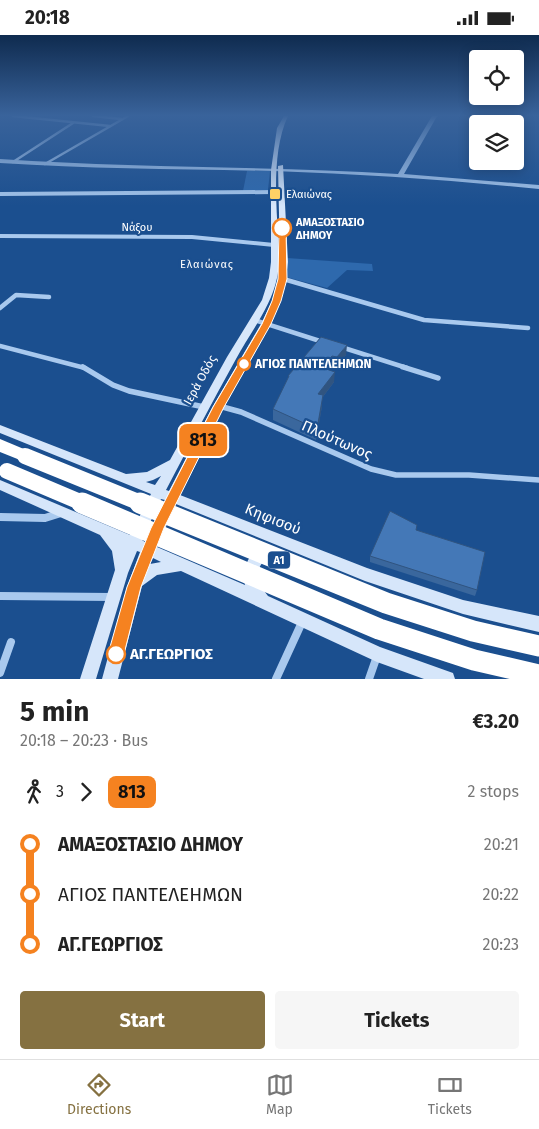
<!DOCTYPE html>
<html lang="en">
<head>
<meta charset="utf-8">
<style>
	:root { --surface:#fff; --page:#f6f6f6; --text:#222; --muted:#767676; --line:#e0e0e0; --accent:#857141 }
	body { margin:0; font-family:"Fira Sans",sans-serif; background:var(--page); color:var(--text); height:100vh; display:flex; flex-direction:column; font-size:19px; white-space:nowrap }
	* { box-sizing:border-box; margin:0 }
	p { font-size:16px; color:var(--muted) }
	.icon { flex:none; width:28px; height:28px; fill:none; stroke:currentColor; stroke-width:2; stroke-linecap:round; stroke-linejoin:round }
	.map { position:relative; height:644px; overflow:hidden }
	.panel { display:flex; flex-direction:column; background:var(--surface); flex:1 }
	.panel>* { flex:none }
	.badge { padding:0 10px; border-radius:8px; font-size:18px; line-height:32px }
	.tools { position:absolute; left:469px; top:15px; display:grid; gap:10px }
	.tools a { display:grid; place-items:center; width:55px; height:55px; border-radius:5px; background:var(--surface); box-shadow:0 2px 12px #0003; font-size:25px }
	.map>.badge { position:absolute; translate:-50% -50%; box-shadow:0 0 0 2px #fff }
	.legs { display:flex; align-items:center; gap:8px; height:55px; padding:0 20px; font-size:16px }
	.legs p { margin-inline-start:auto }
	.head { display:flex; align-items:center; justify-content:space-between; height:85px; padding:0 20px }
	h1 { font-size:28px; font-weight:700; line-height:38px }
	.cta { display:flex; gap:10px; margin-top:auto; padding:10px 20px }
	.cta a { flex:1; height:58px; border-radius:5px; background:var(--accent); color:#fff; font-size:20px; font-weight:700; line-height:58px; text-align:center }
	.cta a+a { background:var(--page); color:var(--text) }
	ul { padding:0 20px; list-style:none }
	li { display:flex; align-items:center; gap:18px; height:50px; font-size:19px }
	li i { display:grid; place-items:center; width:8px; height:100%; margin:0 6px; background:currentColor }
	li i::after { content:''; width:12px; height:12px; margin:-6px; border:4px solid; border-radius:50%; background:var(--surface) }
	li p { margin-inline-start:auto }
	li:first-child i { background:linear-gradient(#0000 50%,currentColor 0) }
	li:last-child i { background:linear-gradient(currentColor 50%,#0000 0) }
	.status { display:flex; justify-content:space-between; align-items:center; height:35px; padding:0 25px; background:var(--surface); direction:ltr }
	.status svg { height:14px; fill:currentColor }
	.dock { display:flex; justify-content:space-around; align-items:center; height:70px; border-top:1px solid var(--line); background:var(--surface); font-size:14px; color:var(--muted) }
	.dock a { display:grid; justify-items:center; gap:2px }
	.dock .on { color:var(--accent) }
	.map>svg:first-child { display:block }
</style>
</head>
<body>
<div class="status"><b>20:18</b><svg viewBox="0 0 49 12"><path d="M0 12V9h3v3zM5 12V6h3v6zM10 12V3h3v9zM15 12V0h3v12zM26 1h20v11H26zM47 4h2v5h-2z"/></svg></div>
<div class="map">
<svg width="539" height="644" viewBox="0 0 539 644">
	<rect width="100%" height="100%" fill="#1b4f8f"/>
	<g fill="#2e69ad">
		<path d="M247,136H270L268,155L243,156Z"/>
		<path d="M287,223L372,229L373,236L347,235L327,253L286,242Z"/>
	</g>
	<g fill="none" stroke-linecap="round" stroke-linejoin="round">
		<g stroke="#a9c9ee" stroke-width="2.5">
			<path d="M13,81L110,91"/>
			<path d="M93,81L122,84"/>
			<path d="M13,127L73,88"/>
			<path d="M45,129L128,81"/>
		</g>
		<g stroke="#a9c9ee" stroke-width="4">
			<path d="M0,159L273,157"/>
			<path d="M0,201L192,202L274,210"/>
		</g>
		<g stroke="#a9c9ee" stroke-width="4.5">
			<path d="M280,243L424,285L528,293"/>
			<path d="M0,273L16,260L49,262"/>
			<path d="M254,285L323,307"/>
			<path d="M0,311L85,333"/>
			<path d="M341,312L407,333"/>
		</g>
		<g stroke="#a9c9ee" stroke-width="5.5">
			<path d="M83,332L113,350L129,356L204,372"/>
			<path d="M403,332L438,343"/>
			<path d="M219,371L241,377L371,434L396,440H469L539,445"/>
		</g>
		<g stroke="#a9c9ee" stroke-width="8">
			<path d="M0,482L45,483L61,478"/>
			<path d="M0,561L112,562"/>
			<path d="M0,638L11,607"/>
			<path d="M276,644L303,585"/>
			<path d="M369,644L377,621"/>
		</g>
		<path fill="#a9c9ee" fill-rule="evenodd" d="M432,81H438L436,83L404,139L539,150V154C451,145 362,139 274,136C182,134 91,134 0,128V124C133,133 266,131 398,139Z"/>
		<path fill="#d6e6fa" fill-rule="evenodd" d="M284,81H288C272,115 276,164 278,201C278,215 280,229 277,243C271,272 250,298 236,324C212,367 189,411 166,455L169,456L213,371L261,289L272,266L278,243L280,227L278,131L283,130L288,227C282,282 250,323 225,370C209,400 195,430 180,460L367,533L463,565L539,581V597L463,579L365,546L176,469L157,512L245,550C241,537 250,507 269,514L271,518C269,523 266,524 263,527C253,538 260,551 268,561L380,612L453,638L455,644H424L377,627L181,536L157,540L142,551L118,644H102L127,552L140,517L137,516L128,538L96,644H80L115,535L112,516L100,500L0,455V445L130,500L151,459L0,398V390L126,439L147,437L170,425L227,322L262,265L269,243L271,227V135L277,93ZM161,441L155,450L146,447L153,445ZM161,464L165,465L145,507L142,505ZM153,523L161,527L150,529Z"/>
		<path fill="#fff" fill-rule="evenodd" d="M0,404L31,417L33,421L31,425L25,427L0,417Z"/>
		<g stroke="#fff" stroke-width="16">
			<path d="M25,421L143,469"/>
			<path d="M7,436L85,469"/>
		</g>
		<g stroke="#fff" stroke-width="21">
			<path d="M82,468L379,594L474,625L539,640"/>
			<path d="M140,468L386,568L473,596L539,611"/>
		</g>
	</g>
	<g fill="#3a679d">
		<path d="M321,302L346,320L336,333L332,332L329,335L334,347L322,363V371L316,405L273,385V374L288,344V341Z"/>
		<path d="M416,495L477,555L475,561L370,527V521Z"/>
	</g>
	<g fill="#305480">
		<path d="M347,310L346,320L336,333L337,322Z"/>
		<path d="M332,321V332L322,343L323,333Z"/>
		<path d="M335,337L334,347L322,363V371L316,405L318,359Z"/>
	</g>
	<g fill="#4478b7" stroke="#305480">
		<path d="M321,302L347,310L337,322L332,321L323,333L335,337L318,359L323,360L317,394L273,374L289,341H288Z"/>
		<path d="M390,476L417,490L416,495L485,517L477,555L370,521Z"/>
	</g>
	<linearGradient id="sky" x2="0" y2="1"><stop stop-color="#0f2b4f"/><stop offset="0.47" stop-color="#39639b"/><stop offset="1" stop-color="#39639b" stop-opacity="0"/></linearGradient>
	<rect width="539" height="171" fill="url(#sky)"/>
	<path fill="#f58220" stroke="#fff" d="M282,190L286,193L287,244L281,266L271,289L224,372L164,493L141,552L124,619L122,624L116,627L111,624L108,619L127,552L151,493L213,372L262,289L272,266L278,244L279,193Z"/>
	<rect fill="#ffd166" stroke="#1b4f8f" stroke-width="2" x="269" y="153" width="12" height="12" rx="2.5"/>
	<g fill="#fff" stroke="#f58220" stroke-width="2.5">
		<circle cx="282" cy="193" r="9"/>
		<circle cx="244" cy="329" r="6"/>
		<circle cx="116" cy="619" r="9"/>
	</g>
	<g text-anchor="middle" stroke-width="4.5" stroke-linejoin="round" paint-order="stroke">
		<g font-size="11" fill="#fff" stroke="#1b4f8f" text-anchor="start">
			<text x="286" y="163">Ελαιώνας</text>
		</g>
		<g font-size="11" font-weight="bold" fill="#fff" stroke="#1b4f8f" text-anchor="start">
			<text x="296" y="191">ΑΜΑΞΟΣΤΑΣΙΟ<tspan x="296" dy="13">ΔΗΜΟΥ</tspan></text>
		</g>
		<g font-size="11" fill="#fff" stroke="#1b4f8f">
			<text x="137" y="196">Νάξου</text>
		</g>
		<g font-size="11" letter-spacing="1" fill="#fff" stroke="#1b4f8f">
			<text x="207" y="233">Ελαιώνας</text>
		</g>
		<rect fill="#1b4f8f" stroke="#bbcadd" stroke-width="1" x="268" y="516.5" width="22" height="17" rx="4"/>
		<g font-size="11" font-weight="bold" fill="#fff">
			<text x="279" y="529">Α1</text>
		</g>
		<g font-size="12" font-weight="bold" fill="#fff" stroke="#1b4f8f" text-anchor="start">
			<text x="255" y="333">ΑΓΙΟΣ ΠΑΝΤΕΛΕΗΜΩΝ</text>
		</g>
		<g font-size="12" fill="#fff" stroke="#1b4f8f">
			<text transform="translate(200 345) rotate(-61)" y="4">Ιερά Οδός</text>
		</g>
		<g font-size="15" fill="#fff" stroke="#1b4f8f">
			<text transform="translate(337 405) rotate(24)" y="5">Πλούτωνος</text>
			<text transform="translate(273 484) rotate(22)" y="5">Κηφισού</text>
		</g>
		<g font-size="15" font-weight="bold" fill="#fff" stroke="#1b4f8f" text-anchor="start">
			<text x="130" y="624">ΑΓ.ΓΕΩΡΓΙΟΣ</text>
		</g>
	</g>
</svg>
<div class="tools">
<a><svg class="icon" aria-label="locate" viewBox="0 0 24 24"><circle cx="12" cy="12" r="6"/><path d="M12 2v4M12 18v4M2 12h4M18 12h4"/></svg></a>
<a><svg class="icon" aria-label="layers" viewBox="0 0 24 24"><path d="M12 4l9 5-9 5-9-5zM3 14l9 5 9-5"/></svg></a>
</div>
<b class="badge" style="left:203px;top:405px;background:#f58220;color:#111">813</b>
</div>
<section class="panel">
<div class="head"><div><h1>5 min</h1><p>20:18 – 20:23 · Bus</p></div><b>€3.20</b></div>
<div class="legs"><svg class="icon" aria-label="walk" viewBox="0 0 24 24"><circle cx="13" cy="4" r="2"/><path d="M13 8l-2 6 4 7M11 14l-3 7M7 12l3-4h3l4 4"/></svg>3<svg class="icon" aria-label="forward" viewBox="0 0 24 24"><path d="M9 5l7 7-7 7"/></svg><b class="badge" style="background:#f58220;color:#111">813</b><p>2 stops</p></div>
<ul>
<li><i style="color:#f58220"></i><b>ΑΜΑΞΟΣΤΑΣΙΟ ΔΗΜΟΥ</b><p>20:21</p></li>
<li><i style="color:#f58220"></i><span>ΑΓΙΟΣ ΠΑΝΤΕΛΕΗΜΩΝ</span><p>20:22</p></li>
<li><i style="color:#f58220"></i><b>ΑΓ.ΓΕΩΡΓΙΟΣ</b><p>20:23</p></li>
</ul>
<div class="cta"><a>Start</a><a>Tickets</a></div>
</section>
<nav class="dock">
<a class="on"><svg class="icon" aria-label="directions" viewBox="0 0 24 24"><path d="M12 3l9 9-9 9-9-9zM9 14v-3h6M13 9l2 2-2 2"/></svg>Directions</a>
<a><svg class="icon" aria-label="map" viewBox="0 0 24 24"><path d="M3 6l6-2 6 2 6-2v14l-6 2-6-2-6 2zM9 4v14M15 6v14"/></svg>Map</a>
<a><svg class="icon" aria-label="tickets" viewBox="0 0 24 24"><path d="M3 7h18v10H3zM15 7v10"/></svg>Tickets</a>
</nav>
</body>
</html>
